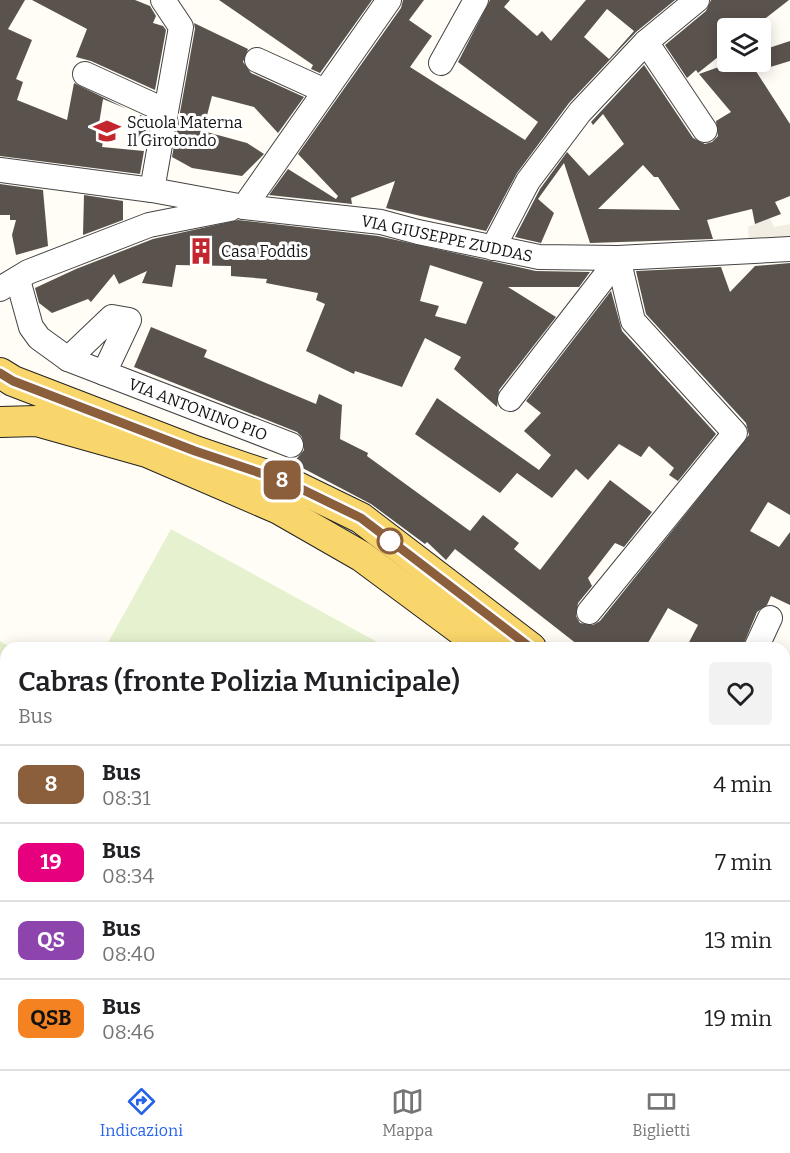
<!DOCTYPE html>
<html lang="it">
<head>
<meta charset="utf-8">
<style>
	:root { --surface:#fff; --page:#f2f2f2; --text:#202124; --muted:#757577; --line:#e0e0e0; --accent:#2563eb }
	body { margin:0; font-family:Bitter,serif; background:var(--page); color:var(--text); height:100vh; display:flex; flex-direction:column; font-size:22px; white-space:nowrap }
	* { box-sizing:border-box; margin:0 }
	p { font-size:20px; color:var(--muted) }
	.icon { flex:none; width:33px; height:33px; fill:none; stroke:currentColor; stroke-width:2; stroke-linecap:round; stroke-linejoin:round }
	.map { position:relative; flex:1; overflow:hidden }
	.details { position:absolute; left:0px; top:642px; width:790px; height:428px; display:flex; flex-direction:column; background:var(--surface); border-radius:18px 18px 0 0; box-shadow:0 3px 15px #0003 }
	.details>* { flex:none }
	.badge { padding:0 12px; border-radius:9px; font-size:21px; line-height:39px }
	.buttons { position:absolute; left:717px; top:18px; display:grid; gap:12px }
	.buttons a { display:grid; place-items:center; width:54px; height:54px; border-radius:6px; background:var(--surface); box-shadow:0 3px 15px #0003; font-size:30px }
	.map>.badge { position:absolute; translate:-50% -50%; box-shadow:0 0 0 3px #fff }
	.round { display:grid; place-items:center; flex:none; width:63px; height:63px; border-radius:6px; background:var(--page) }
	.summary { display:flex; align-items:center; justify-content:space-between; height:102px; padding:0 18px }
	h1 { font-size:28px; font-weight:600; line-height:45px }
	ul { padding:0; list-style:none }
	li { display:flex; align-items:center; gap:18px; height:78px; padding:0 18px; border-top:2px solid var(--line) }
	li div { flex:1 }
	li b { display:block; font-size:22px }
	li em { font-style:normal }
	li .badge { min-width:66px; font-weight:700; text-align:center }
	.menu { display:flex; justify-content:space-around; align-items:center; height:84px; border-top:2px solid var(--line); background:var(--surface); font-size:16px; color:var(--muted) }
	.menu a { display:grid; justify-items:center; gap:3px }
	.menu .on { color:var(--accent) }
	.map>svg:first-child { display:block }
</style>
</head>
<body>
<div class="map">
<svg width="790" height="1069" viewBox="0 0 790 1069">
	<rect width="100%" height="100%" fill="#fffdf5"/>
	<path fill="#d5ebbd" d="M0,1028L6,1034V1064H36L42,1069H5L0,1064Z"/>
	<g fill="#e6f2cf">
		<path d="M171,529L388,648H105Z"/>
		<path d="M0,641L12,648H6V928L0,924Z"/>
		<path d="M234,1064H618L612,1069H240Z"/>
	</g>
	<path fill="#f1ede2" d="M770,218L774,227L790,224V240L749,245L748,227Z"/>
	<g fill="#5a524d" fill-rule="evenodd">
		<path d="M0,0H25L8,29L32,40L16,79L23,82L17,100L67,120L74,83L127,109L103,99L97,136L104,137L102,147L144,151L140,174L0,156Z"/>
		<path d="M32,0H135L150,6L156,16L153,23L163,26L166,30L155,90L91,61L76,57L87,29Z"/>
		<path d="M219,0H372L320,73L311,69L313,65Z"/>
		<path d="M403,0H424L409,20L432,36L410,67L525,140L538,122L458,62L490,0H510L504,7L537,36L542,31L551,41L586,0H675L636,32L569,103L517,173L486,231L386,208L395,181L351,198L352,204L269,195L288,169L336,199L338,196L298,154L401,8ZM607,9L634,31L609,59L584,37Z"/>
		<path d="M711,0H789L753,28H728V49L698,73L696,70L687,78L665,45L706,11Z"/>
		<path d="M194,23L248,49L243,62L251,73L304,97L278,133L254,107L212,96L203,131L247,143L264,154L242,176L192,168L172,157L195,29Z"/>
		<path d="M790,41V61L760,70V51Z"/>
		<path d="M733,62H750L790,124V196L775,202L781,214L755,224L752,209L707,220L713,239L590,243L564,163L538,199L554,213L541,243L515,237L540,189L567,152L589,176L624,144L603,114L593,125L591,122L644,65L693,138L705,144L712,142L718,136L716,121L731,112L699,74ZM643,165L654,177H658L680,210L598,209Z"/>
		<path d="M140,115L150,119L146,141L138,137Z"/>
		<path d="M0,184L43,190L48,246L16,255L12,235L16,220H10V215H0Z"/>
		<path d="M84,195L123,201V220L83,235Z"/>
		<path d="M238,220L378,236L536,271L590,272L579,287H508L556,317L499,390L497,407L454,369L461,357L425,338L402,387L355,371L354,374L306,351L325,304L316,300L318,293L266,283L267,279L231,276V266L176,265L172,287L142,283L147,271L119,284L114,274L91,302L88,299L52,313L39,303L35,288L76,269L153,239ZM430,265L483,282L466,324L435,316L439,306L420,301Z"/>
		<path d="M790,263V515L768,502L750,531L779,547L790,532V605L771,596L767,605L757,612L742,648H686L698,625L668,608L645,648H582L455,549L446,560L427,542L425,544L371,504L293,463L304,450L302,437L297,432L134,367L151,327L207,350L204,357L316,404L319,394L342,405L340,439L368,453L367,456L470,531L483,515L519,543L514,549L540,570L610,480L652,512L624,547L615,543L588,578L592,586L578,603L576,616L580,623L593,625L600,621L749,435L746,423L646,314L636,271L721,267L730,292L755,266Z"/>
		<path d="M611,291L622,331L716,434L678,481L669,475L674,468L649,446L641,457L619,444L588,480L576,469L552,498L517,473L500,493L415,434L437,398L539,470L551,455L524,431L541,413L526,401Z"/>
	</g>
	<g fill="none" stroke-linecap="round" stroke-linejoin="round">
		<defs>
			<g id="minor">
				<path d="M646,42L705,130"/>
				<path d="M257,60L325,91"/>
				<path d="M441,63L476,0"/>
				<path d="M85,74L166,111"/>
				<path d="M0,170L152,190L244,207L381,222L418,232L539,257L618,258L790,249"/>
				<path d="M152,190L181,27L163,0"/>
				<path d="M244,207L389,0"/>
				<path d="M493,248L528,181L580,112L646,42L697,0"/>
				<path d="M18,280L31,327L39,338L68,359L291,445"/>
				<path d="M0,289L28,272L149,225L230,209"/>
				<path d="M68,359L112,317L129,320L104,373"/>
				<path d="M510,399L609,271H621"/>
				<path d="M589,612L735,433L633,321L618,258"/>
				<path d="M756,648L770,618"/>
				<path d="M784,759L790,763"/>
				<path d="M784,960L790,964"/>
			</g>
			<g id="major">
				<path d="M0,373L13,381L195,451L287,482L361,518L531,648"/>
				<path d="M0,422L37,421L147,452L279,509L361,556L485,648"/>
				<path d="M784,847L790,851"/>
				<path d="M784,881L790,885"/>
			</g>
		</defs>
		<use href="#minor" stroke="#444" stroke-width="26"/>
		<use href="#major" stroke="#222" stroke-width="32"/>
		<use href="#minor" stroke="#fff" stroke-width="24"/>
		<use href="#major" stroke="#f9d66b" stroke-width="30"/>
	</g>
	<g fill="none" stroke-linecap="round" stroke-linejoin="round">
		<defs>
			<path id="line" d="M0,373L13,381L195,451L287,482L361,518L531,648"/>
		</defs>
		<use href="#line" stroke="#fff" stroke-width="14"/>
		<use href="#line" stroke="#8b5e3c" stroke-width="9"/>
	</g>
	<defs>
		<symbol id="school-bare" viewBox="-9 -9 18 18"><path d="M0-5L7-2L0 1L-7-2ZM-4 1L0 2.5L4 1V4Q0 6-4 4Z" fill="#c4262e" stroke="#fff" stroke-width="2.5" paint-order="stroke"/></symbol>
		<symbol id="building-bare" viewBox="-9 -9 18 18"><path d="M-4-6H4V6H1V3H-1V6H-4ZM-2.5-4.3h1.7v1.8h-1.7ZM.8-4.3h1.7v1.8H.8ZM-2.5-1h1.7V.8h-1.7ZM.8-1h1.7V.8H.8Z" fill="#c4262e" stroke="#fff" stroke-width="2.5" paint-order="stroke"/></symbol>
	</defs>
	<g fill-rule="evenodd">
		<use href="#school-bare" x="88" y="112" width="38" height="38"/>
		<use href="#building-bare" x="182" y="232" width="38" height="38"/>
	</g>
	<circle fill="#fff" stroke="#8b5e3c" stroke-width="3" cx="390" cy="541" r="12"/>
	<g text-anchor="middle" stroke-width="6" stroke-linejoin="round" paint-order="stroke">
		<g font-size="16" fill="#111" stroke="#fff" text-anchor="start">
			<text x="127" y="128">Scuola Materna<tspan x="127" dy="18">Il Girotondo</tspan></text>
			<text x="221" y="257">Casa Foddis</text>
		</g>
		<g font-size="16" fill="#111" stroke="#fff">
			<text transform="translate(447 238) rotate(12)" y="6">VIA GIUSEPPE ZUDDAS</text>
			<text transform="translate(198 409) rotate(21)" y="6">VIA ANTONINO PIO</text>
		</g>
	</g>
</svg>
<div class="buttons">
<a><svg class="icon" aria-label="layers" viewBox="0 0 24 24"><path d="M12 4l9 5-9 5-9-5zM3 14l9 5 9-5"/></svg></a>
</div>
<b class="badge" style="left:282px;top:480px;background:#8b5e3c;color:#fff">8</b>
<section class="details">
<div class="summary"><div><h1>Cabras (fronte Polizia Municipale)</h1><p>Bus</p></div><a class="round"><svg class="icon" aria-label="heart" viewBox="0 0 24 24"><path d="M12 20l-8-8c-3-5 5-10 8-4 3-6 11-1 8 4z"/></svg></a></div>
<ul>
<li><span class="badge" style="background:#8b5e3c;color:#fff">8</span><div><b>Bus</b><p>08:31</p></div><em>4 min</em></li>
<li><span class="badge" style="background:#e6007e;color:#fff">19</span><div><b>Bus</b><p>08:34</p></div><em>7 min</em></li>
<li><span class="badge" style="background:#8e44ad;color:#fff">QS</span><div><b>Bus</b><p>08:40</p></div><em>13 min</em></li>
<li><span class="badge" style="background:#f58220;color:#111">QSB</span><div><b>Bus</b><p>08:46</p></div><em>19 min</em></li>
</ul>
</section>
</div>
<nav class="menu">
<a class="on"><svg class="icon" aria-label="directions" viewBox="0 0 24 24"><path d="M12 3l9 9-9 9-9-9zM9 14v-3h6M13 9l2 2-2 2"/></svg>Indicazioni</a>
<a><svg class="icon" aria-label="map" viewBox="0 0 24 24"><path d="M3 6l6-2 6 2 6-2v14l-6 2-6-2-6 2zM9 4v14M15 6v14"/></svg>Mappa</a>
<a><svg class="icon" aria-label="tickets" viewBox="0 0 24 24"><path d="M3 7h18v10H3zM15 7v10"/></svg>Biglietti</a>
</nav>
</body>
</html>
